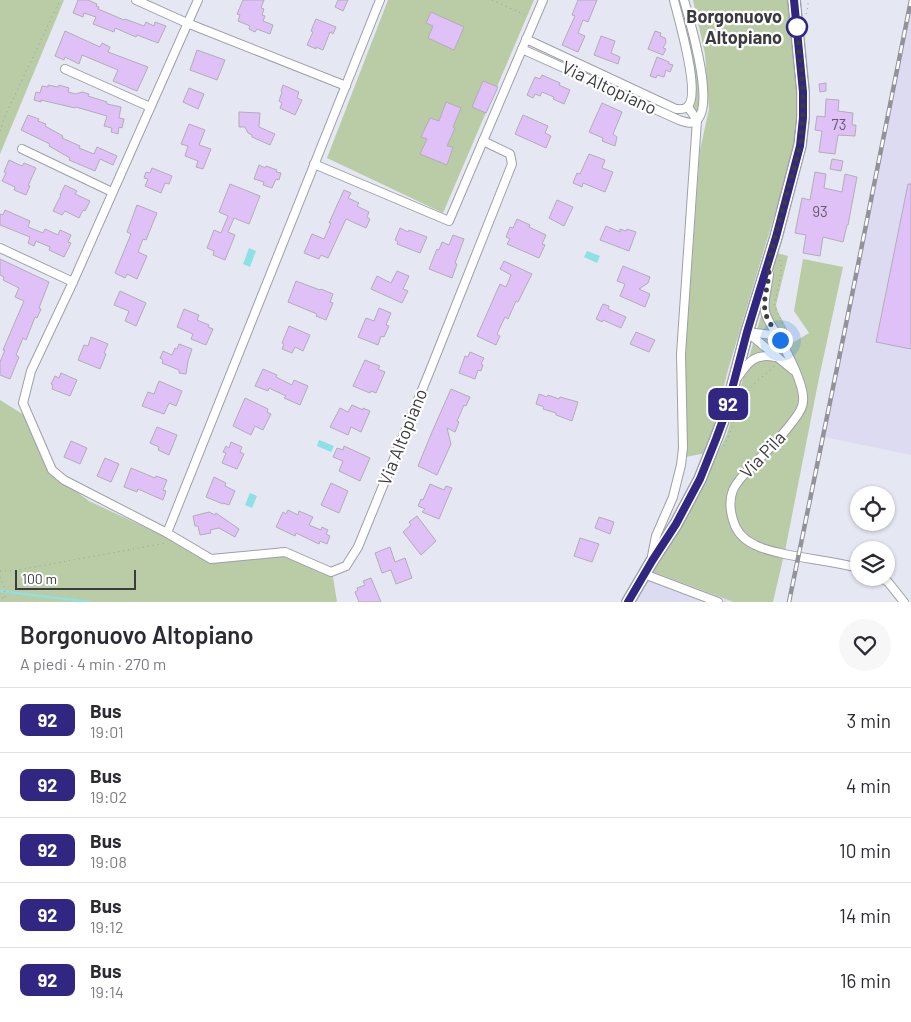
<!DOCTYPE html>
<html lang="it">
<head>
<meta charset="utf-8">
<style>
	:root { --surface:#fff; --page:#f7f7f7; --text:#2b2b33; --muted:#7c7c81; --line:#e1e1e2 }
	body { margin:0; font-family:Barlow,sans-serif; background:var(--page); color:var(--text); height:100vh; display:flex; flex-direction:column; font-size:19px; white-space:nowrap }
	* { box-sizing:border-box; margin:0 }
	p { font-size:16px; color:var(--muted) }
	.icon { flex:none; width:28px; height:28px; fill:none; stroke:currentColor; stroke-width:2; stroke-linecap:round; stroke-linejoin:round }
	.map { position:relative; height:602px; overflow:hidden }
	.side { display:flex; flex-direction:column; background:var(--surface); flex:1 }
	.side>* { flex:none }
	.badge { padding:0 10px; border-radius:8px; font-size:18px; line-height:32px }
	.controls { position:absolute; left:850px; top:486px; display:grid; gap:10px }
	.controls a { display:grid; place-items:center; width:45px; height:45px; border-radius:50%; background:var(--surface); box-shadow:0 1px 4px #0004; font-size:25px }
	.scale { position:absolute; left:15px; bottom:12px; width:121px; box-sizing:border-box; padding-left:5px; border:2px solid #3b3b40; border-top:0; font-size:14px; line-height:18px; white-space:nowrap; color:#3b3b40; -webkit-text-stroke:4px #fff; paint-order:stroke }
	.you { position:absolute; width:25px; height:25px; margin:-12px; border:4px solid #fff; border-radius:50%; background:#1a73e8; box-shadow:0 0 0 8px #1a73e833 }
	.map>.badge { position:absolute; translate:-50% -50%; box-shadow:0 0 0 2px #fff }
	.round { display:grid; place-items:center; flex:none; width:52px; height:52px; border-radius:26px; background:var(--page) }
	.overview { display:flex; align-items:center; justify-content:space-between; height:85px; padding:0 20px }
	h1 { font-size:24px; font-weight:600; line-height:38px }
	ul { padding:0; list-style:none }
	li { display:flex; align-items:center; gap:15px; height:65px; padding:0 20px; border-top:1px solid var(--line) }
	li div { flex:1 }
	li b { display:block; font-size:19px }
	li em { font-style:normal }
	li .badge { min-width:55px; font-weight:700; text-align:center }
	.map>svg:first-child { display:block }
</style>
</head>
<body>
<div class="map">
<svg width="911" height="602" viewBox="0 0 911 602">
	<rect width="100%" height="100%" fill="#e5e7f2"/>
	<g fill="#dddbf1">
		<path d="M911,1V455L824,437Z"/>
		<path d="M645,563L745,602H622Z"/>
	</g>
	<g fill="#bacca5">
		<path d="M0,0H64L0,154Z"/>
		<path d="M388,0H534L443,213L327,158Z"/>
		<path d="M677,0H682L700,79V105L697,114L695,112L694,107L695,88L693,64Z"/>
		<path d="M693,0H794L804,104L793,153L728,370L707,453L685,457L682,400L700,150L709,109L705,54Z"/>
		<path d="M777,253L788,256L776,305L778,312L794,342L809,333L794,311L803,259L843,267L819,378L786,546L773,602H734L653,572L700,490L727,434L761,316L767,302Z"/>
		<path d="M0,400L24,415L52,473L89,501L217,561L278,553L333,577L337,602H0Z"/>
	</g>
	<g fill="#8de0e3">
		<path d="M249,248L256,251L250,267L243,264Z"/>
		<path d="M587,251L600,256L597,263L584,257Z"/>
		<path d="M319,440L334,446L331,452L317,446Z"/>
		<path d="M250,493L257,496L252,508L245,505Z"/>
	</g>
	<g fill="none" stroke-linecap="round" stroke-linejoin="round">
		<path stroke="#8de0e3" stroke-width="2.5" d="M0,591L90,602"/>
	</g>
	<g fill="#e0c1f7" stroke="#b2adb7">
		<path d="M78,0H88L97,4L96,6L99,7L98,9L124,20L125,19L144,26L146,22L154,26L155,22L166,26L158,43L137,35L136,37L115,28L114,32L93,24L96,17L84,13L83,17L73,13Z"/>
		<path d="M243,0H264L261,8L264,9L262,15L265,16L263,21L273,25L270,34L257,29L255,32L249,29L250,26L238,21L240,15L237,14Z"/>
		<path d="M338,0H348L343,11L335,7Z"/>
		<path d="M578,0H597L588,22L583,20L578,33L585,36L578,52L562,45L575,16L572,15Z"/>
		<path d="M431,12L464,27L454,50L428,38L433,26L426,23Z"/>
		<path d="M316,19L336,27L333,34L330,32L323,50L316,47V49L307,45L313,32L311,31Z"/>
		<path d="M65,31L100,47L102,43L110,47L108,52L148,67L137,91L113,81L118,70L82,55L79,64L65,57L64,60L55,56Z"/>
		<path d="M655,31L661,33L660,36L665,38L666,42L663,48L666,49L663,55L648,49Z"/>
		<path d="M601,36L615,41L611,53L620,57L618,64L594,55Z"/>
		<path d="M197,50L225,60L217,80L190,70Z"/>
		<path d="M657,57L669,62V64L673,65L670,72L666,70L664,77L657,75L656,78L650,76Z"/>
		<path d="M542,75L560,83L559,85L570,90L564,104L553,99L554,97L542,92L540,96L535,94L533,98L527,95L535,77L540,79Z"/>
		<path d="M483,81L498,87L486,113L472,107Z"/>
		<path d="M826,83V91L820,92L819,84Z"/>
		<path d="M48,85L58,87L59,85L69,88L68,92L76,94L82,92L89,94L88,96L107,102V104L121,107L119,118L124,119L122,128L119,127L118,134L111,132L112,128L104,126L107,116L76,107L75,108L41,100V102L34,100L36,92L40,93L42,86L48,87Z"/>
		<path d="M283,85L299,92L297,98L302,100L295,115L280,108L282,103L279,101L282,92L281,91Z"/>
		<path d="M189,88L204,94L198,109L183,102Z"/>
		<path d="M826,99L839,100L838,111L853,113L852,125H856L855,136L838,135L835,154L819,152L822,131L815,130L817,116L825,117Z"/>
		<path d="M446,102L461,108L453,127L455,128L447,146L453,147L447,165L420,154L427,139L421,137L430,118L439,121Z"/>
		<path d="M602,103L622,112L613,134L617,137L615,146L602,141L603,138L589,132Z"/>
		<path d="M239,112L260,113L259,127L275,134L270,145L252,137V135L248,133L245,127H239Z"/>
		<path d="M28,115L39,119L38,121L46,124L45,126L63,136L62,138L80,146L79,148L94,154L97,147L117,156L113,165L100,159L95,171L69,160L70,158L49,146L50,144L21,130Z"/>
		<path d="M523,115L548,126L545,133L551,136L546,148L515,134Z"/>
		<path d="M189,124L205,130L199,145L211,149L203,169L196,167L198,161L185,156L188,146L181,144Z"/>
		<path d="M589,154L605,160L602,168L613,172L605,192L583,183L582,187L573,183L577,173L580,174Z"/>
		<path d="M832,159L843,161L841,171L830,169Z"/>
		<path d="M9,160L22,166L24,163L36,168L28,186H30L26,195L14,190L15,187L2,181L6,173L4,172Z"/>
		<path d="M259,165L265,168L266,166L277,170L276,172L281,173L279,180L276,179L272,188L263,185L264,182L254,179Z"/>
		<path d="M152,168L172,176L169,184L165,183L161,193L145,186L148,179L144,178L146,172L150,173Z"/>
		<path d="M815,172L826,174L824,188L842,192L845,174L857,177L848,225H847L843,242L823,237L820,256L803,253L806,235L795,233L802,198L810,200Z"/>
		<path d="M230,184L260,196L249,224L234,218L228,232L235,235L225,260L213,255L214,251L207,248L214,230L221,233L228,216L219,212Z"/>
		<path d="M908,184H911V349L876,342Z"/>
		<path d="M65,185L77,191L75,194L90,201L85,211L83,210L79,218L65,211L62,215L53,211L61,195H60Z"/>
		<path d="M344,190L351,193L348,198L359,203L357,206L369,212L367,217L370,219L366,228L346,219L328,258L321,255L319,259L304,253L312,234L324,239L331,223H329Z"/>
		<path d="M557,200L573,207L564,226L549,218Z"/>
		<path d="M137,205L157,213L146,240L143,239L138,252L147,256L137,279L127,274L125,278L115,273L131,234L127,232Z"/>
		<path d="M5,210L30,221L28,227L43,233L45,229L58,235L60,230L71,235L68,242L71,243L64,257L49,250L50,247L36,241L34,246L28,243L30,237L0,225V214L3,215Z"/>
		<path d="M517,219L530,225L529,227L546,235L542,244L545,245L539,258L507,244L510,239L506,237L510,227L513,228Z"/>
		<path d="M606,226L620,232V229L626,231L627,229L636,232L629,251L600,240Z"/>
		<path d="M400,228L408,232L409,230L427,237L420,253L397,244L398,242L395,240Z"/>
		<path d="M453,235L464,239L455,263L457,264L452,278L429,269L437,249L439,250L442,242L449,245Z"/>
		<path d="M0,259L49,282L39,308L41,309L37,318L35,317L26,340L23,338L16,355L19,357L10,379L0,375V362L5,350H3L24,301L15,297L19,288L3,280L4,277L0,275Z"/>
		<path d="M504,261L532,274L518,302L516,301L508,319L505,317L497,334L500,336L496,345L477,336L500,284L506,287L511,275L500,269Z"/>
		<path d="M623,266L650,277L648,283L639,289L650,294L645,307L620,296L625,284L617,281Z"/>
		<path d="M397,271L409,276L403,289L408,291L402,303L371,289L377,276L391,283Z"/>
		<path d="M296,281L320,290L321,289L333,294L330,302L333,303L326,320L316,316L317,314L288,302Z"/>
		<path d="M120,291L146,303L136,326L125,321L129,311L114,305Z"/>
		<path d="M603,304L609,306L608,309L626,317L621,328L603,320L602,322L596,319Z"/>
		<path d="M379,308L391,313L386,325L389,326L384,337L381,336L378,345L358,337L366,318L374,321Z"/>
		<path d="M184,309L199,315L197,320L209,325L208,327L213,329L206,345L191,339L193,334L177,327Z"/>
		<path d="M289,326L310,335L303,351L295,347L292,353L282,349L284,344L282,343Z"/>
		<path d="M636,332L655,340L649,352L630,344Z"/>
		<path d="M91,337L108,344L104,353L106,354L100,369L78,360L84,345L88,346Z"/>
		<path d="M179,344L192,349L188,361L186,374L179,373V370L162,363L163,360L160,358L163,351L172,355L175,348L177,349Z"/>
		<path d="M470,352L484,358L481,364L483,365L481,371L478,370L475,379L459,373L465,356L468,357Z"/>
		<path d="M365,360L380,366L378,369L385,372L376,393L371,391L370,393L353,386Z"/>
		<path d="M263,369L277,375L276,377L292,385L294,380L308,386L300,405L284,398L286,396L269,388L268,391L255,386Z"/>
		<path d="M61,373L77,380L70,396L52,389L53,385L51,384L55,376L59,378Z"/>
		<path d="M159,381L182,391L176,406L169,403L164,414L142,406L148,392L154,394Z"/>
		<path d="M451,389L470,397L466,406L464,405L457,421L459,422L455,432L447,428L451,444L437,475L418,466L432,432Z"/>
		<path d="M539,394L547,397L548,395L559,399L560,397L578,402L572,421L556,415V413L543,409L544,407L536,404Z"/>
		<path d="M245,398L268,409L267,412L271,414L263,430L255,426L251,435L233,426Z"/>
		<path d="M352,405L363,410V408L370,411L361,432L351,427L348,435L330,427L340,408L348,412Z"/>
		<path d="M157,427L177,435L169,455L158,450L159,447L150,443Z"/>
		<path d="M71,441L87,448L80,464L64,457Z"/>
		<path d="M231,442L242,447L240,452L244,454L237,469L222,463L226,453L223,452L226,446L229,448Z"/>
		<path d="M344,446L370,458L360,481L339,471L343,461L333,457L337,448L343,450Z"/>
		<path d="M105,458L119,464L111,482L97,476Z"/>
		<path d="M131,468L155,478L156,476L167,480L163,490L166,491L163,500L138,489L137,492L124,487Z"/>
		<path d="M214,477L226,483L225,486L235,491L229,505L223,503V504L206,497Z"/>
		<path d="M331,483L348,491L339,513L321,505Z"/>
		<path d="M430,484L444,490L446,486L452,488L439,519L422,512L425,509L418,506L421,499L423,500Z"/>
		<path d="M288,510L298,515L299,511L313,517L309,525L321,530L322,527L328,530L326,534L330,536L327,544L320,541L319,544L296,533L295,536L276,527L283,512L286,514Z"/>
		<path d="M209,512L215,515L216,513L239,529L235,537L219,528L210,530L211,533L200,535L198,526H195L193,516Z"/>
		<path d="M417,516L436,541L421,555L403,532L411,525L409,522Z"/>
		<path d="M599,517L614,522L610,534L595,528Z"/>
		<path d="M580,538L599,544L592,562L574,556Z"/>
		<path d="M390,547L395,562L405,558L412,578L396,584L391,570L382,573L375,553Z"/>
		<path d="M371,578L381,602H359L355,592L358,590L357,588L365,585L363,581Z"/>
	</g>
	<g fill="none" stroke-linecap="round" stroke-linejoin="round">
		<defs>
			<g id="street">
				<path d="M136,0L187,23L346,86"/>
				<path d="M198,0L73,282L31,371L23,403L52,470L64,480L167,533L211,559L285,552L331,572L346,566L358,547L431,368L512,164L510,154L483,141"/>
				<path d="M526,39L676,109C679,109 684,110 687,107C702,96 678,17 674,0"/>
				<path d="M522,49L679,120C685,122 692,125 697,120C715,103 690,22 684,0"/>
				<path d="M65,69L150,107"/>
				<path d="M22,149L112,192"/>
				<path d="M314,164L449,221L543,0"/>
				<path d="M0,248L73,282"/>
				<path d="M769,274C768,286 763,299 765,311C767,321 774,329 779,338C787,352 805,386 803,401C803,409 797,416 793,421C781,438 766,452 752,466C745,473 737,481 733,490C729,500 730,510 733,520C736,531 744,540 755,545C763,549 772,551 780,553C806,559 833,561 859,568"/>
				<path d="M747,332L793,370"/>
				<path d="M747,332L773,335L778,338"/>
				<path d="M738,377C748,362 755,353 775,357"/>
				<path d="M167,533L380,0"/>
				<path d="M652,556L656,536L673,497L681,465L683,448L681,354L697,120L688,107"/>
				<path d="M644,574L718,602"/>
				<path d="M881,578L888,582L904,602"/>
			</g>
			<path id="secondary" d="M628,602L652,561L676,524L700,479L716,439L726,412L747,332L776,237L800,145L803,118V92L794,0"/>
		</defs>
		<use href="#street" stroke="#9d9faa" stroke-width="10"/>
		<use href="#secondary" stroke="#9d9faa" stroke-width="14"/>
		<g stroke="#9a9ca4" stroke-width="1" stroke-dasharray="1 4" stroke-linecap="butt">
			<path d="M492,0L527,16"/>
			<path d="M806,14L808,7V0"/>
			<path d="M0,131L4,118L60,0"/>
			<path d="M780,260L781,266V275L774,305L791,341"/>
			<path d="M724,446C733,428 738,404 750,389C757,379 768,374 775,365"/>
			<path d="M0,571H13L166,543"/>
			<path d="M0,577L4,586L5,599L0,597"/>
		</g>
		<use href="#street" stroke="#fff" stroke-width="8"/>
		<use href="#secondary" stroke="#fff" stroke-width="11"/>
		<defs>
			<path id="rail" d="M789,602L852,295L911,0"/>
		</defs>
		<use href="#rail" stroke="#91929b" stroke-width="4.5"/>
		<use href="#rail" stroke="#fff" stroke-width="2.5" stroke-dasharray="8" stroke-linecap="butt"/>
	</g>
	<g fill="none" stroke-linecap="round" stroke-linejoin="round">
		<defs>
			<path id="line" d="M628,602L652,561L676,524L700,479L716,439L726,412L747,332L776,237L800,146L803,118V92L794,0"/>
		</defs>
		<use href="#line" stroke="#fff" stroke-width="11"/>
		<use href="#line" stroke="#312783" stroke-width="8"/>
		<path stroke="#3b3b40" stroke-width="5" stroke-dasharray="0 9" d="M780,340L767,318L765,310L764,304L769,275V259L800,146L803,118V92L797,27"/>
	</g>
	<circle fill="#fff" stroke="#312783" stroke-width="2.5" cx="797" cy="27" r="10"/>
	<g text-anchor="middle" stroke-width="4.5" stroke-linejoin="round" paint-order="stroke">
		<g font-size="15" fill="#645c6e">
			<text x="839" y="130">73</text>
			<text x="820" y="217">93</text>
		</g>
		<g font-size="18" font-weight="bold" fill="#3b3b40" stroke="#fff" text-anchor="end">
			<text x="782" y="23">Borgonuovo<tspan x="782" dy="21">Altopiano</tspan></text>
		</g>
		<g font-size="18" fill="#3b3b40" stroke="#fff">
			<text transform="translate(609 88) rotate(25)" y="6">Via Altopiano</text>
			<text transform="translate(403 437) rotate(-68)" y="6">Via Altopiano</text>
			<text transform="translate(763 455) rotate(-47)" y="6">Via Pila</text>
		</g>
	</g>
</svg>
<div class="controls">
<a><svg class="icon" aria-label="locate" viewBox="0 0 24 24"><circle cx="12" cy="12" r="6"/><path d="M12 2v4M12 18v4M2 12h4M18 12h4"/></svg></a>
<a><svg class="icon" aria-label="layers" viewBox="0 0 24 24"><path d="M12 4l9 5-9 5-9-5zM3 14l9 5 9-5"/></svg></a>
</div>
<div class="scale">100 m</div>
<div class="you" style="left:780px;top:340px"></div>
<b class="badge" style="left:728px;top:404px;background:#312783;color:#fff">92</b>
</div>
<section class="side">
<div class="overview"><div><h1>Borgonuovo Altopiano</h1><p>A piedi · 4 min · 270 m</p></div><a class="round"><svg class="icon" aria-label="heart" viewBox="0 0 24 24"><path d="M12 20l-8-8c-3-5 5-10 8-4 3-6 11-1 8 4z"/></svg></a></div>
<ul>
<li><span class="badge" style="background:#312783;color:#fff">92</span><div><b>Bus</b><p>19:01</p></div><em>3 min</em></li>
<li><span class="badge" style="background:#312783;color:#fff">92</span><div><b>Bus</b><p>19:02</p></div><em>4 min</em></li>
<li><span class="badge" style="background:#312783;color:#fff">92</span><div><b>Bus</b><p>19:08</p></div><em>10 min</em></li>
<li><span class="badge" style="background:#312783;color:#fff">92</span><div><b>Bus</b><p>19:12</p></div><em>14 min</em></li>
<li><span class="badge" style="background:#312783;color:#fff">92</span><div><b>Bus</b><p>19:14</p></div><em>16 min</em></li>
</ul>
</section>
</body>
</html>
